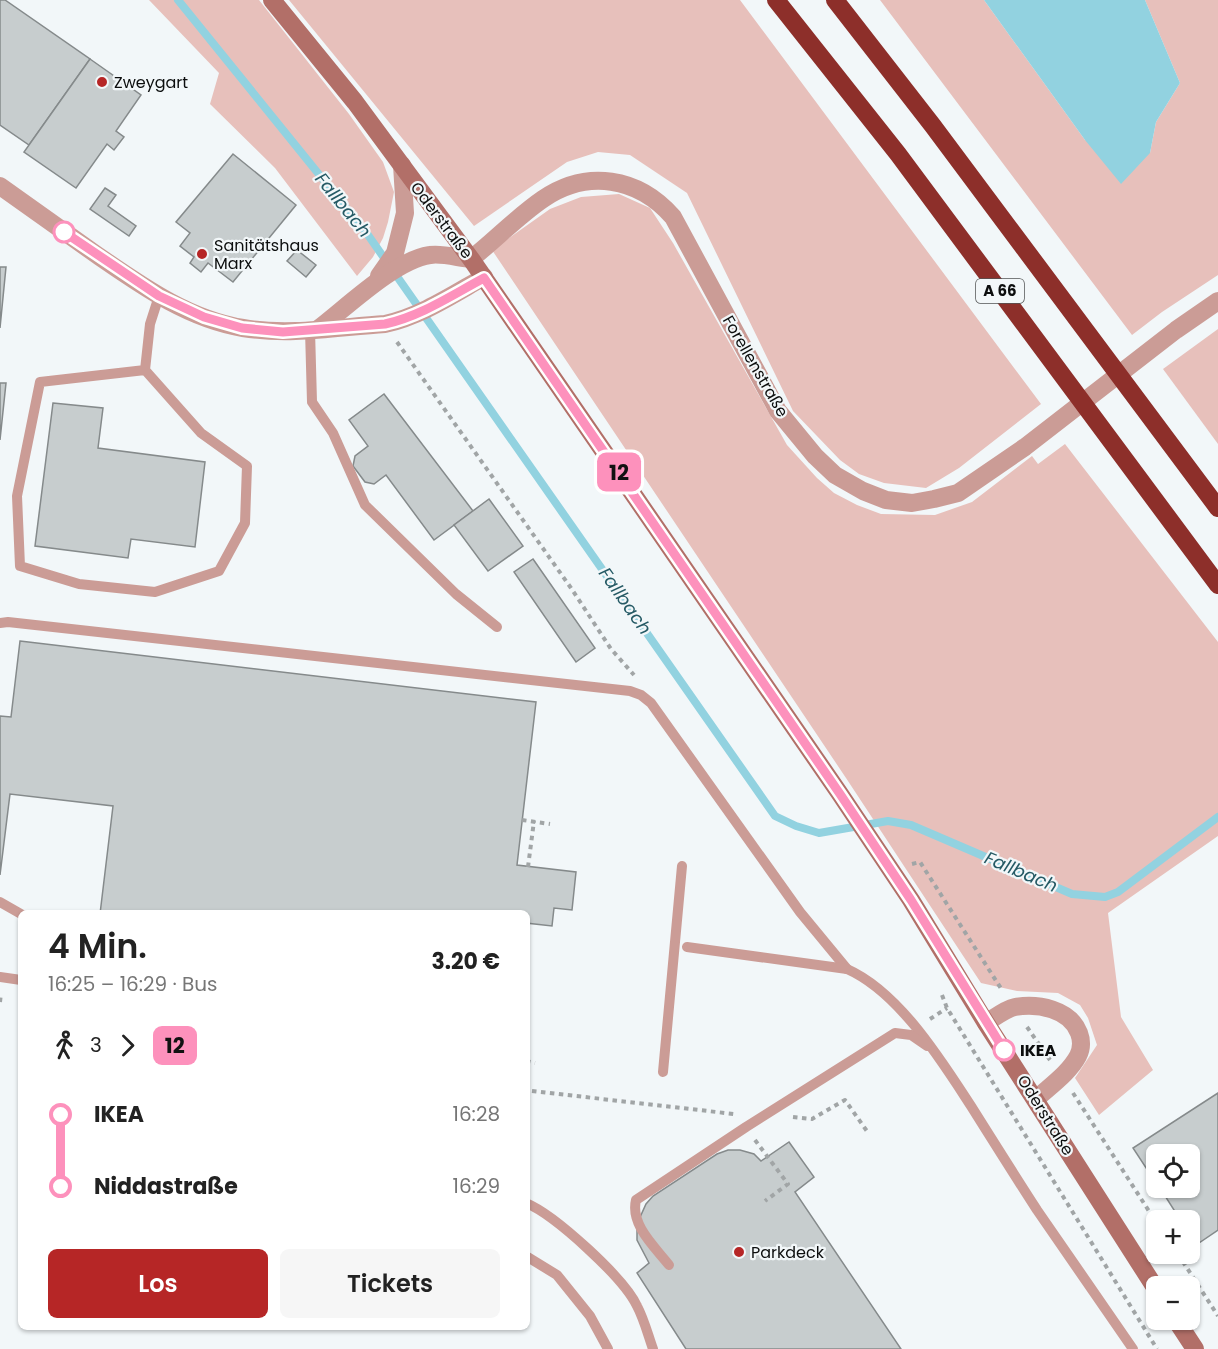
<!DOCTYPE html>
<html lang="de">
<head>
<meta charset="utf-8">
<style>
	:root { --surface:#fff; --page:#f6f6f6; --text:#222; --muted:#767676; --accent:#b62626 }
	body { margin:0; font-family:Poppins,sans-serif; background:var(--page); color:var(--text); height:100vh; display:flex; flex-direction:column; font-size:22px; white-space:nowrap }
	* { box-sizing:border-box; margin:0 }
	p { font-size:20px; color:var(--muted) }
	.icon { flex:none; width:33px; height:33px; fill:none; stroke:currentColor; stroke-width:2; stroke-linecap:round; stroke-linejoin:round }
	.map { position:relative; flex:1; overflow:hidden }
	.side { position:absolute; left:18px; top:910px; width:512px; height:420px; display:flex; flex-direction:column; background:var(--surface); border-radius:9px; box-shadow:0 2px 4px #0004 }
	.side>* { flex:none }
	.badge { padding:0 12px; border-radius:9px; font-size:21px; line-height:39px }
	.buttons { position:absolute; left:1146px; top:1144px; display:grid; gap:12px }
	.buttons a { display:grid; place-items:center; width:54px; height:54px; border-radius:9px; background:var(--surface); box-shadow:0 2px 4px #0004; font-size:30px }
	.map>.badge { position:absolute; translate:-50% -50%; box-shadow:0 0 0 3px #fff }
	.legs { display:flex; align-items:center; gap:9px; height:66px; padding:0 30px; font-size:20px }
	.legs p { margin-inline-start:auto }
	.summary { display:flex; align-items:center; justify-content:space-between; height:102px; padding:0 30px }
	h1 { font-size:33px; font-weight:600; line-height:45px }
	.cta { display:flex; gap:12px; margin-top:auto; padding:12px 30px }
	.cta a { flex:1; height:69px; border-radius:9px; background:var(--accent); color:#fff; font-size:24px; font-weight:600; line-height:69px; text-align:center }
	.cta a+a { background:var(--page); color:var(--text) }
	ul { padding:0 30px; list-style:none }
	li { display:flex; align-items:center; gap:21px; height:72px; font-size:22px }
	li i { display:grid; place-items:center; width:9px; height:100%; margin:0 8px; background:currentColor }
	li i::after { content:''; width:15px; height:15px; margin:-8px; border:4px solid; border-radius:50%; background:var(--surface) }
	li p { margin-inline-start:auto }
	li:first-child i { background:linear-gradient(#0000 50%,currentColor 0) }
	li:last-child i { background:linear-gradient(currentColor 50%,#0000 0) }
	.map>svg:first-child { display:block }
</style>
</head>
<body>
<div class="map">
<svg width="1218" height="1349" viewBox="0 0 1218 1349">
	<rect width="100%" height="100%" fill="#f2f7f9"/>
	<g fill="#e7c0bb">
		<path d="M149,0H259L349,114L383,162L394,192L388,222L383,238L373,257L357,276L275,168L210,104L219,73Z"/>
		<path d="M289,0H740L1041,404L959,468L926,488L884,483L859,474L840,460L793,411L687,193L630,155L598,152L567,162L474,226Z"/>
		<path d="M880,0H984L1085,140L1150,153L1156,122L1180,83L1145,0H1218V275L1162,312L1132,335Z"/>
		<path d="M619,194L650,208L673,243L787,445L817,478L834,493L857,505L881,514L935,515L972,502L1032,456L1038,464L1065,444L1218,642V836L1108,913L1121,1017L1153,1070L1099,1115L1075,1078L1097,1045L1088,1018L1080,1005L1058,993L1017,991L981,983L846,778L492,250L550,209L581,197Z"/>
		<path d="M1218,329V444L1163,369Z"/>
	</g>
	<path fill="#92d2e0" d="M984,0H1145L1180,83L1156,122L1150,153L1121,184L1085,140Z"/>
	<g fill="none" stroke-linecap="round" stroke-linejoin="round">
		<path stroke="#92d2e0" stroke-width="8" d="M178,0L368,235L775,816L796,826L819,833L888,821L911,825L1072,894L1105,897L1118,892L1218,817"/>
	</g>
	<g fill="#c7cdce" stroke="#858a8b" stroke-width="1.5">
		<path d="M0,0H5L90,59L29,145L0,125Z"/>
		<path d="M90,59L141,95L116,131L124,137L114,150L107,144L76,188L24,152Z"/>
		<path d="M233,154L296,205L233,282L208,263L201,272L190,263L194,257L180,246L190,233L176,222Z"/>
		<path d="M105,188L116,195L108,206L136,226L129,236L90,209Z"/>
		<path d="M297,250L316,265L306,277L287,261Z"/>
		<path d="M0,267H6L0,328Z"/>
		<path d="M0,383H6L0,440Z"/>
		<path d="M384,394L473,511L434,540L386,475L374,484L365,482L353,466L355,456L368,446L349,420Z"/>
		<path d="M53,403L103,408L98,448L205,462L195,547L131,539L128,558L35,546Z"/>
		<path d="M489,499L523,546L488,571L454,525Z"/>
		<path d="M533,559L595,648L576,662L514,572Z"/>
		<path d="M20,641L536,702L517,865L576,872L572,910L554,908L552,926L526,923V914H100L113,806L10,794L0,875V716L11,717Z"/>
		<path d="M1218,1093V1230L1196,1245L1190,1234V1221H1181L1160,1188H1190V1155H1156V1183L1133,1148Z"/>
		<path d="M789,1142L814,1177L795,1192L901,1349H686L637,1273L649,1263L637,1240V1224L646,1204L653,1196L717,1154L728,1150H740L754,1154L761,1161Z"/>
	</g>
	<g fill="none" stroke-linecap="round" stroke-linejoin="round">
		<g stroke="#a1a5a6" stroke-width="4" stroke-dasharray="4.5 4.5" stroke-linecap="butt">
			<path d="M397,342L571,588L611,649L634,675"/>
			<path d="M522,820L550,824"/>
			<path d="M912,864L920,862L1002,990"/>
			<path d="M528,867L534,821"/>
			<path d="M942,995L947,1008L1157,1349"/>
			<path d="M0,1002L1,993"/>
			<path d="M930,1019L947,1008"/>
			<path d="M1027,1027L1050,1060"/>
			<path d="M526,1061L535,1063"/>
			<path d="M532,1091L734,1114"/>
			<path d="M1073,1093L1156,1222"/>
			<path d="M793,1117L812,1119L845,1100L869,1134"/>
			<path d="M755,1140L788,1184L765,1201"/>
			<path d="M1178,1254L1218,1316"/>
		</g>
		<g stroke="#cb9c96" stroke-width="10">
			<path d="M310,330L312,402L333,433L365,505L456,594L497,627"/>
			<path d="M145,370L40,382L17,496L20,566L79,584L155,592L219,571L245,523L247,466L201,433L145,370L150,324L159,296"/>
			<path d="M0,623L8,622L630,691L641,695L651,703L800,912L847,969"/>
			<path d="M0,902L21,914"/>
			<path d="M687,947L847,969C899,992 941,1060 971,1106C993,1141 1015,1176 1037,1210C1069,1257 1101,1303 1133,1349"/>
			<path d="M0,977L21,980"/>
			<path d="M663,1072L682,866"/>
			<path d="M526,1203C555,1215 624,1278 637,1306C644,1319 648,1335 653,1349"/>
			<path d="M526,1256L557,1275L590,1316L608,1349"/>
			<path d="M669,1265C655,1247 630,1225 636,1200L746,1127L895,1033L911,1035L927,1046"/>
		</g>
		<g stroke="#cb9c96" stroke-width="18">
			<path d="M0,186C32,209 65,232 97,255C142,286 188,319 243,328C290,336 338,327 385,324C421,316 452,295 484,277"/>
			<path d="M379,276L395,253L405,213L402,165"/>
			<path d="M318,329C347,307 395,260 430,255C442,253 459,258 471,259C495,240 518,216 543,199C587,169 638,177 673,217L778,411L815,456L835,475L863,491L886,500L912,503L934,499L958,493L1025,447L1176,330L1218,301"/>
			<path d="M986,1023C994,1018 1005,1009 1015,1007C1038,1003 1070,1009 1079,1033C1082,1041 1082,1048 1078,1056C1069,1073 1050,1086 1036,1099"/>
		</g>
		<g stroke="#b26f68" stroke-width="18">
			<path d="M272,0L355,102L471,259L840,794L911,900L986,1023L1156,1289"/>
			<path d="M1176,1320L1195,1349"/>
		</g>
		<g stroke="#8d2f2a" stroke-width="18">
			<path d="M776,0L898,154L1218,585"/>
			<path d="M835,0L933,126L1218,508"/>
		</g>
	</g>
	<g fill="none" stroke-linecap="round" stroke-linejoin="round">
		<defs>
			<path id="line-1" d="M64,232L159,296L204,317L242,328L283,332L385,324C421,316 452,295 484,278L840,794L911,900L1004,1050"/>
		</defs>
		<use href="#line-1" stroke="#fff" stroke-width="14"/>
		<use href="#line-1" stroke="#fd91bc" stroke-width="9"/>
	</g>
	<g fill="#b62626" stroke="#f2f7f9" stroke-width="2">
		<circle cx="102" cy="82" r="6"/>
		<circle cx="202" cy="254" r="6"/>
		<circle cx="739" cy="1252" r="6"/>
	</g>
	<g fill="#fff" stroke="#fd91bc" stroke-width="3">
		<circle cx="64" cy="232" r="10"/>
		<circle cx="1004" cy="1050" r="10"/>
	</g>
	<g text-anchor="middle" stroke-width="4.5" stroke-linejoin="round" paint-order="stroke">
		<rect fill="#f2f7f9" stroke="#515454" stroke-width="1.5" x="976" y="279" width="48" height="24" rx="4.5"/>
		<g font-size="15" font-weight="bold" fill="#0c0e0e">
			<text x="1000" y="296">A 66</text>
		</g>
		<g font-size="16" fill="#0c0e0e" stroke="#f2f7f9" text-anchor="start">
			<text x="114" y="88">Zweygart</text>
			<text x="214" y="251">Sanitätshaus<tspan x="214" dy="18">Marx</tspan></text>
			<text x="751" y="1258">Parkdeck</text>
		</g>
		<g font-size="16" fill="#0c0e0e" stroke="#f2f7f9">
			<text transform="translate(442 220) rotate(53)" y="6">Oderstraße</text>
			<text transform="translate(756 366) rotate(60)" y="6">Forellenstraße</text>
			<text transform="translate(1046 1115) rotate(58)" y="6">Oderstraße</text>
		</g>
		<g font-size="16" font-weight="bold" fill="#0c0e0e" stroke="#f2f7f9" text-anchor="start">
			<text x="1020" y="1056">IKEA</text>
		</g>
		<g font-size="18" font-style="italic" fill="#255a65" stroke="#f2f7f9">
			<text transform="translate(343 205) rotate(51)" y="6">Fallbach</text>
			<text transform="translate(625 601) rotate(55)" y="6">Fallbach</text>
			<text transform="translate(1021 872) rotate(23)" y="6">Fallbach</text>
		</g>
	</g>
</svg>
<div class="buttons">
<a><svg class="icon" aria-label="locate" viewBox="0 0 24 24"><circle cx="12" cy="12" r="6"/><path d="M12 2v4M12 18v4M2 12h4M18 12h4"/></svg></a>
<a>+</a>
<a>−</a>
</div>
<b class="badge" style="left:619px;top:472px;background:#fd91bc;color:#111">12</b>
<section class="side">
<div class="summary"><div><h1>4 Min.</h1><p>16:25 – 16:29 · Bus</p></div><b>3.20 €</b></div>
<div class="legs"><svg class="icon" aria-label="walk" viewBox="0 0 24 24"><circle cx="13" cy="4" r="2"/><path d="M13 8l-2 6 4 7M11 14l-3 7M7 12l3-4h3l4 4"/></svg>3<svg class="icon" aria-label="forward" viewBox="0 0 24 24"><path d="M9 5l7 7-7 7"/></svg><b class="badge" style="background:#fd91bc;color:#111">12</b></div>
<ul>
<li><i style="color:#fd91bc"></i><b>IKEA</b><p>16:28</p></li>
<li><i style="color:#fd91bc"></i><b>Niddastraße</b><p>16:29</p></li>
</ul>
<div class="cta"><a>Los</a><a>Tickets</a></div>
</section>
</div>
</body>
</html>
